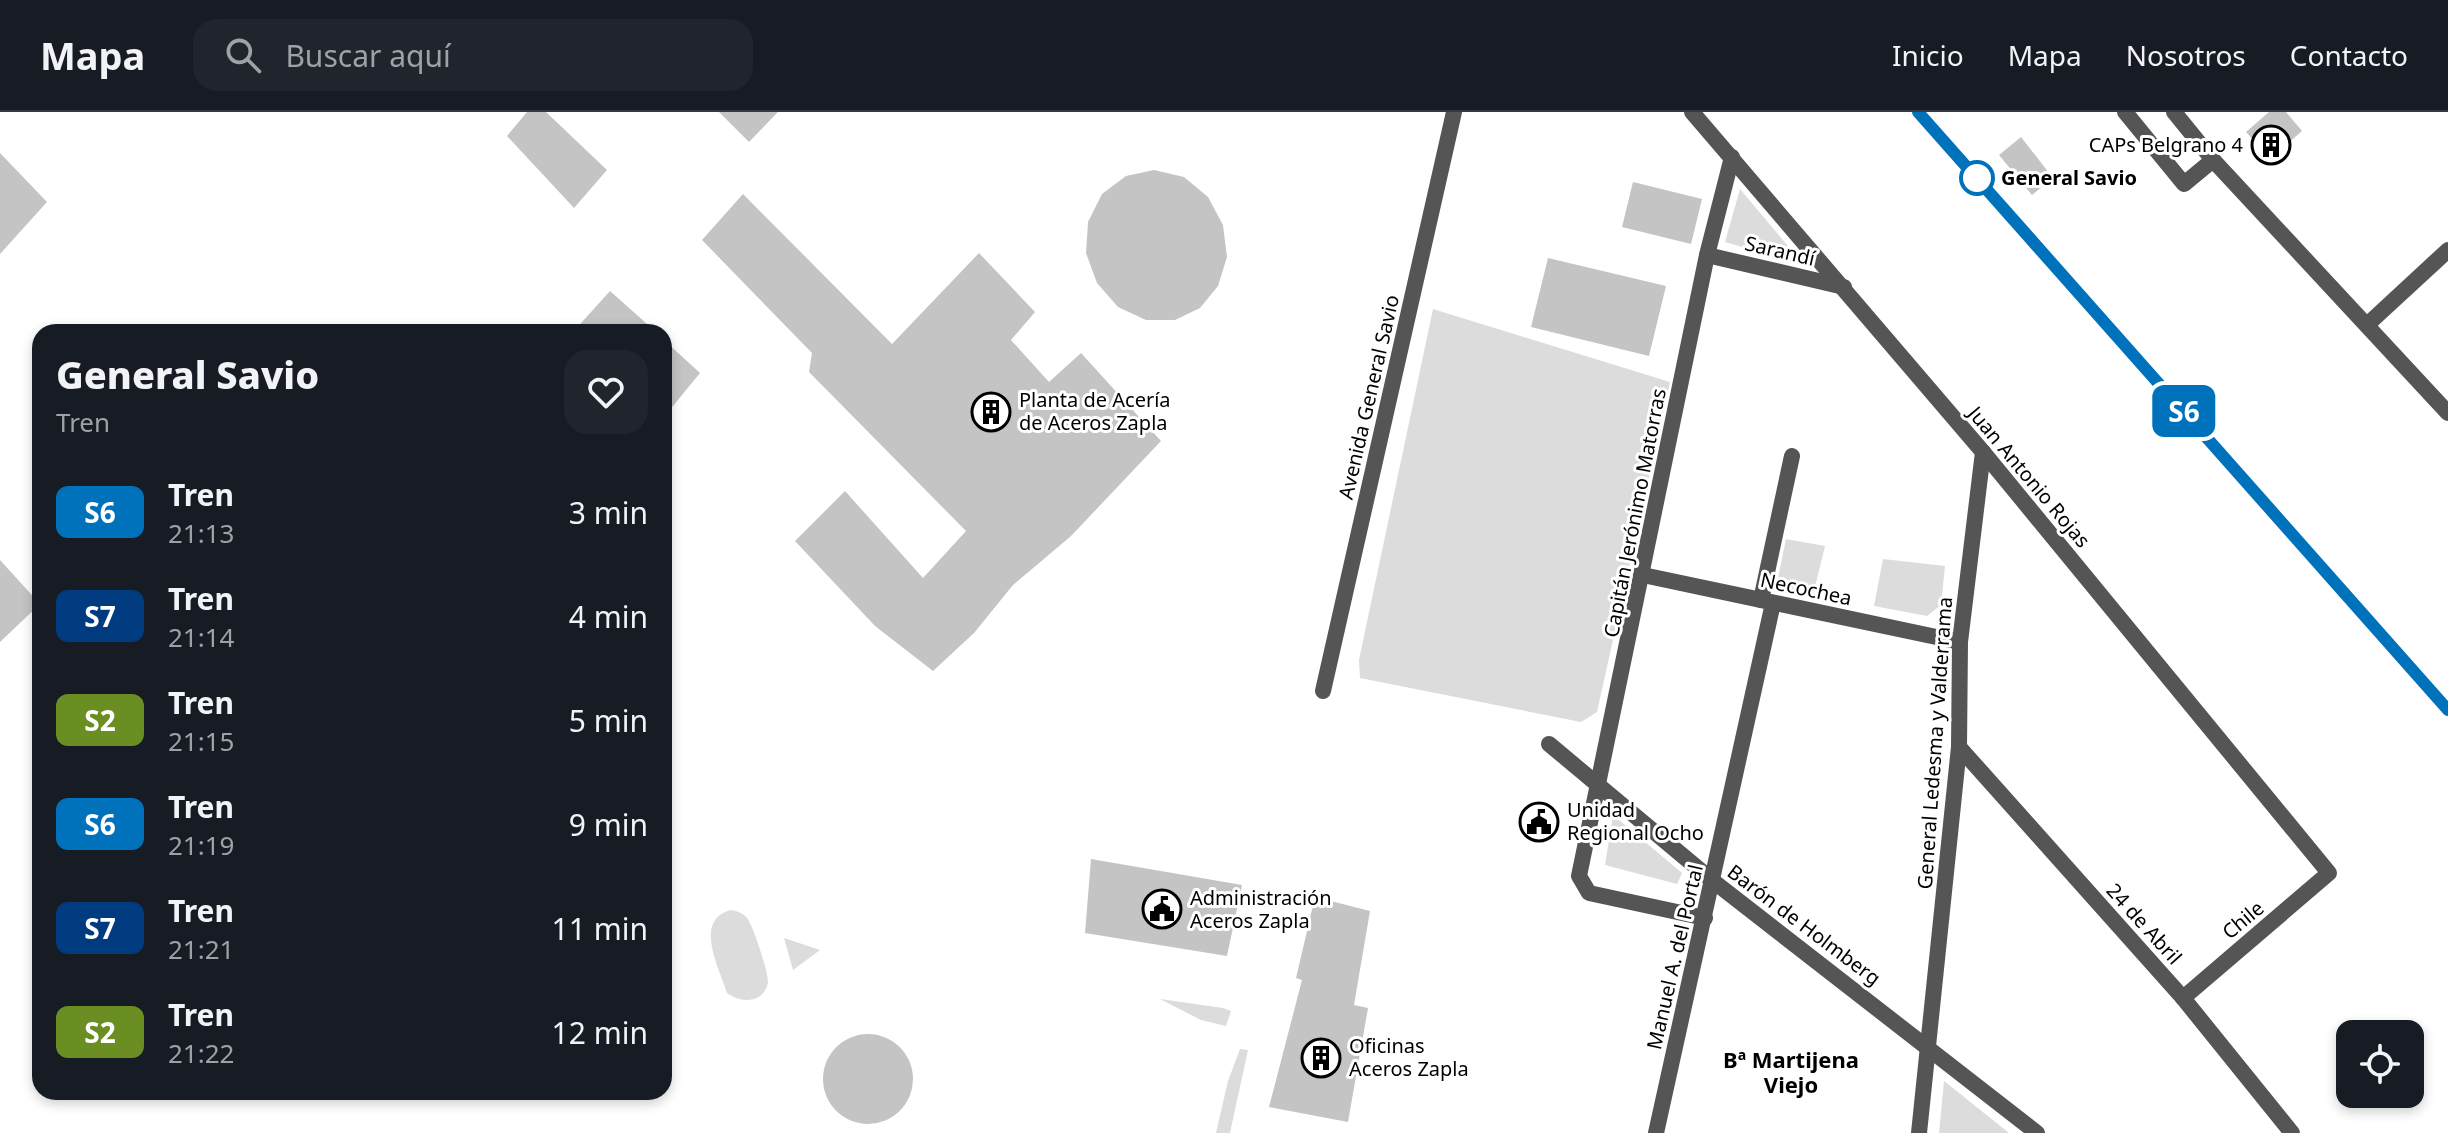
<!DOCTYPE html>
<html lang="es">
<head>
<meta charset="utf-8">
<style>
	:root { --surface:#171b24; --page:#20242c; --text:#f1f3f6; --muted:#9ea1a6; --line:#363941 }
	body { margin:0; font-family:"Noto Sans",sans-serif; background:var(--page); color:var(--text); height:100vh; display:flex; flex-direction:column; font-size:30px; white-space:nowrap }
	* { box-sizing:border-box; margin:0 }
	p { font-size:26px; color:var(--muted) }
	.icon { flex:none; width:44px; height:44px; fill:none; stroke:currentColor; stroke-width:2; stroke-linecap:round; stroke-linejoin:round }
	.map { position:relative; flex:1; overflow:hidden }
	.sheet { position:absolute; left:32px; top:212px; width:640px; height:776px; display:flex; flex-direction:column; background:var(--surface); border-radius:24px; box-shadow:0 4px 12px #0003 }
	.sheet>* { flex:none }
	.badge { padding:0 16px; border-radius:12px; font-size:28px; line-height:52px }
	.fabs { position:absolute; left:2336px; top:908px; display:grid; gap:16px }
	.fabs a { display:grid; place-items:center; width:88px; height:88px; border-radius:16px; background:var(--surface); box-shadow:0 4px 12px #0003; font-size:40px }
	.map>.badge { position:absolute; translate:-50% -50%; box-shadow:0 0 0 4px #fff }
	.round { display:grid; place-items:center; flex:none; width:84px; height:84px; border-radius:24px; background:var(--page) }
	.head { display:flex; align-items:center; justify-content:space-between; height:136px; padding:0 24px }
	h1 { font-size:38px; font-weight:800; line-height:60px }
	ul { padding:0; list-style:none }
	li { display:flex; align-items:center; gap:24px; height:104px; padding:0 24px }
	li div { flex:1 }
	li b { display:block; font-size:30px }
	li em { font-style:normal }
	li .badge { min-width:88px; font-weight:700; text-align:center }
	header { display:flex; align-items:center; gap:48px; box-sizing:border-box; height:112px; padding:0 40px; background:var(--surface); border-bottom:2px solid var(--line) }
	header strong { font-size:38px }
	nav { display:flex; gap:44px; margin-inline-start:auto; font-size:28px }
	.search { width:560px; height:72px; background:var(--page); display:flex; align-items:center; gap:20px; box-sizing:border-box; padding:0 28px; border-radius:24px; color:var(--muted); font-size:30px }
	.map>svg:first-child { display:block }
</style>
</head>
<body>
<header>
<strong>Mapa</strong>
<div class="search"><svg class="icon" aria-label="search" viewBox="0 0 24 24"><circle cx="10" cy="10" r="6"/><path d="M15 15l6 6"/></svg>Buscar aquí</div>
<nav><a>Inicio</a><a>Mapa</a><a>Nosotros</a><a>Contacto</a></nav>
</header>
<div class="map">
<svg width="2448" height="1021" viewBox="0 0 2448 1021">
	<rect width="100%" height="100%" fill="#fff"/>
	<g fill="#dcdcdc">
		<path d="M1740,77L1804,153L1725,130Z"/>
		<path d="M1433,197L1670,270L1597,600L1581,610L1360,566L1359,548Z"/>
		<path d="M1786,427L1825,434L1813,483L1791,478L1778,466Z"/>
		<path d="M1883,447L1945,454L1941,493L1927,504L1874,494Z"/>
		<path d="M1613,703L1682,761L1677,772L1605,753Z"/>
		<path d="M731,798C737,799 743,801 747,806C753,813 769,862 768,871C763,892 740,891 727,881C719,855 693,808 731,798Z"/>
		<path d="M784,826L820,838L793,858Z"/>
		<path d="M1160,887L1223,896L1231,899L1226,914L1201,908Z"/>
		<path d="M1240,937L1248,938L1230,1021H1216L1228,969Z"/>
		<path d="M1944,969L2009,1021H1939Z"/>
	</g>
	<g fill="#c4c4c4">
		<path d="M527,0H546L607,58L574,96L507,24Z"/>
		<path d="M719,0H778L749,30Z"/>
		<path d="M2269,0H2286L2302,19L2270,47L2246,20Z"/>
		<path d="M2021,25L2053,66L2032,83L1999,43Z"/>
		<path d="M0,41L47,90L0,142Z"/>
		<path d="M1154,58L1184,65L1208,85L1223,113L1227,145L1218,174L1200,196L1175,208H1146L1118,195L1097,171L1086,141L1088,110L1102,82L1126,64Z"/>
		<path d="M1633,70L1702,87L1691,132L1622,115Z"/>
		<path d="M743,82L892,232L979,141L1035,200L1011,228L1049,270L1081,241L1161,329L1071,424L1013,473L974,521L933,559L875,514L795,429L845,379L923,466L966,419L809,260L812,241L702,128Z"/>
		<path d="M1548,146L1666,174L1649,244L1531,215Z"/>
		<path d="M610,179L656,220H573Z"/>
		<path d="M664,228L700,261L664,305Z"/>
		<path d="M0,448L40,492L0,530Z"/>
		<path d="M1091,747L1242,773L1227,844L1085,821Z"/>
		<path d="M1315,785L1370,799L1354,893L1368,896L1348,1010L1269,995L1302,868L1296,866Z"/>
		<circle cx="868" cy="967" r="45"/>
	</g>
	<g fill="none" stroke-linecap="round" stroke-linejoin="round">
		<g stroke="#555" stroke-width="16">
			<path d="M1692,0L1983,340L2329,761L2183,886"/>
			<path d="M2125,0L2184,72L2213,48"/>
			<path d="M2174,0L2213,48L2448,301"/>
			<path d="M1707,143L1844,175"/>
			<path d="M2368,212L2448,138"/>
			<path d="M1643,463L1960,530"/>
			<path d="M1761,488L1792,344"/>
			<path d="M1323,579L1454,0"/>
			<path d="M1549,632L1713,769L2037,1021"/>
			<path d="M1959,635L2183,886L2292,1021"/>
			<path d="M1705,806L1589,781L1579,764L1707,143L1732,45"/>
			<path d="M1656,1021L1773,491"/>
			<path d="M1919,1021L1959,635L1960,530L1983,340"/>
		</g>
		<path stroke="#000" stroke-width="6" stroke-dasharray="12 4 2 4" stroke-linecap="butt" d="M1918,0L2448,598"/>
	</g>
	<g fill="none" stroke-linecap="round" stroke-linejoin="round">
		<defs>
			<path id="line" d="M1918,0L2448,598"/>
		</defs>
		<use href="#line" stroke="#fff" stroke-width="18"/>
		<use href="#line" stroke="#0072bc" stroke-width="12"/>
	</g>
	<defs>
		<symbol id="building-ring" viewBox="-11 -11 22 22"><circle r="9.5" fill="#fff" stroke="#000" stroke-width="1.5"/><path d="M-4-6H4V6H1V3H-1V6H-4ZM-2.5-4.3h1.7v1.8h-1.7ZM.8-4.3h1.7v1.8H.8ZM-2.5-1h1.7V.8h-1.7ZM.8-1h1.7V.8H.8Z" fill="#000"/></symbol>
		<symbol id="civic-ring" viewBox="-11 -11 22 22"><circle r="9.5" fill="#fff" stroke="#000" stroke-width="1.5"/><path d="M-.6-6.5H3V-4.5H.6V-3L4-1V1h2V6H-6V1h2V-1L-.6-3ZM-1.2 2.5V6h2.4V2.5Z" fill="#000"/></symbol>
	</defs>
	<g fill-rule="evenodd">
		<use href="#building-ring" x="2249" y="11" width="44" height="44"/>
		<use href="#building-ring" x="969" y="278" width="44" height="44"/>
		<use href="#civic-ring" x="1517" y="688" width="44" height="44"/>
		<use href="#civic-ring" x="1140" y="775" width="44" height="44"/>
		<use href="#building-ring" x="1299" y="924" width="44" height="44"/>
	</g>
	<circle fill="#fff" stroke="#0072bc" stroke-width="4" cx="1977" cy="66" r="16"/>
	<g text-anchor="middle" stroke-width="6" stroke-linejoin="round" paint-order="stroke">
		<g font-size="20" fill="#000" stroke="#fff" text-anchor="start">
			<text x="2243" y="40" text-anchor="end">CAPs Belgrano 4</text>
			<text x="1019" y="295">Planta de Acería<tspan x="1019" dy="23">de Aceros Zapla</tspan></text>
			<text x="1567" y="705">Unidad<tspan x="1567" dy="23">Regional Ocho</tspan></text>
			<text x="1190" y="793">Administración<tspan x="1190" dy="23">Aceros Zapla</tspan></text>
			<text x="1349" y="941">Oficinas<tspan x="1349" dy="23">Aceros Zapla</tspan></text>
		</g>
		<g font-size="20" font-weight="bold" fill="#000" stroke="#fff" text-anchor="start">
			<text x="2001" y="73">General Savio</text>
		</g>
		<g font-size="20" fill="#000" stroke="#fff">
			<text transform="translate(1780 139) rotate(13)" y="7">Sarandí</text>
			<text transform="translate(1369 285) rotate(-77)" y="7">Avenida General Savio</text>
			<text transform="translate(2029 365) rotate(50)" y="7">Juan Antonio Rojas</text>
			<text transform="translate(1635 401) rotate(-79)" y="7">Capitán Jerónimo Matorras</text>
			<text transform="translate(1806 477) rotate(12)" y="7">Necochea</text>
			<text transform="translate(1935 631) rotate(-86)" y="7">General Ledesma y Valderrama</text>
			<text transform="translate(2243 808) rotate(-40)" y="7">Chile</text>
			<text transform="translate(2144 812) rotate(48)" y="7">24 de Abril</text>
			<text transform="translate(1804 813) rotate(37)" y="7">Barón de Holmberg</text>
			<text transform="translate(1675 845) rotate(-77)" y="7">Manuel A. del Portal</text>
		</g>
		<g font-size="22" font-weight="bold" fill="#000" stroke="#fff">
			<text x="1791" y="956">Bª Martijena<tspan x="1791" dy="25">Viejo</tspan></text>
		</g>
	</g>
</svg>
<div class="fabs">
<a><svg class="icon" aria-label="locate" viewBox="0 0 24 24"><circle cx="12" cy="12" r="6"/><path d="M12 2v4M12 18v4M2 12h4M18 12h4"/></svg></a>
</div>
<b class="badge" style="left:2184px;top:299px;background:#0072bc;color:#fff">S6</b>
<section class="sheet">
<div class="head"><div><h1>General Savio</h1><p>Tren</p></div><a class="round"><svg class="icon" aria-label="heart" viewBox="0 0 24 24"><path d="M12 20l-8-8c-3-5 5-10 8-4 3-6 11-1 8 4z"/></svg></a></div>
<ul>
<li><span class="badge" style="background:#0072bc;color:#fff">S6</span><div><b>Tren</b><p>21:13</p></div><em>3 min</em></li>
<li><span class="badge" style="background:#003b80;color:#fff">S7</span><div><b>Tren</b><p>21:14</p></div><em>4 min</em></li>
<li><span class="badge" style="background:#6b8e23;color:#fff">S2</span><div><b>Tren</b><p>21:15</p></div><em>5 min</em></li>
<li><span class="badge" style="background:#0072bc;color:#fff">S6</span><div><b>Tren</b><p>21:19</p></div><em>9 min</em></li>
<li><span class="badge" style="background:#003b80;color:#fff">S7</span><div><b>Tren</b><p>21:21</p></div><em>11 min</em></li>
<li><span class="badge" style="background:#6b8e23;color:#fff">S2</span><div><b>Tren</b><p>21:22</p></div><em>12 min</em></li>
</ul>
</section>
</div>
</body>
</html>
